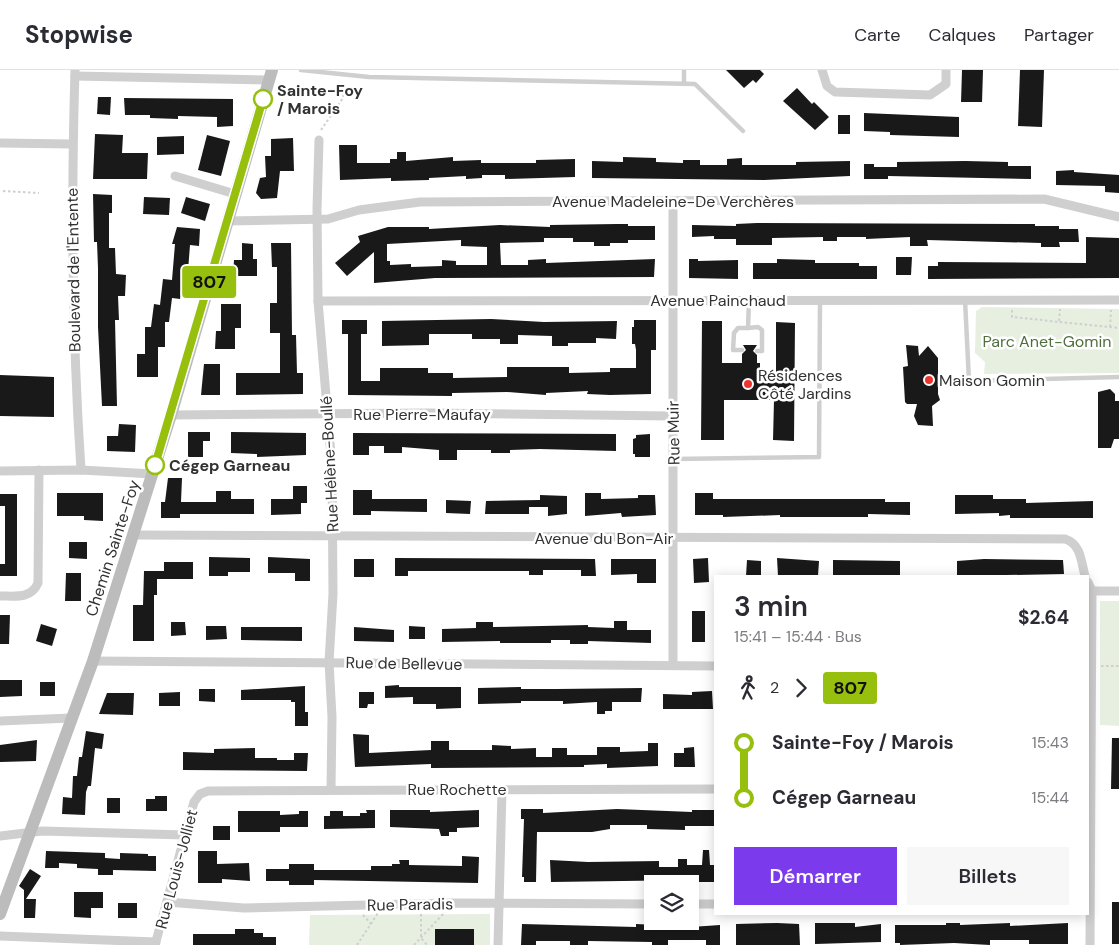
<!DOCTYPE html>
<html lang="fr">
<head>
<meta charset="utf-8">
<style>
	:root { --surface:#fff; --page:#f7f7f7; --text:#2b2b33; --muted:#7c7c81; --line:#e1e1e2; --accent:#7c3aed }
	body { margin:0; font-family:"DM Sans",sans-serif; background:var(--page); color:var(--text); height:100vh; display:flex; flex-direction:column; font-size:19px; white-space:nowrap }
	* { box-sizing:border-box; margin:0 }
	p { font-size:16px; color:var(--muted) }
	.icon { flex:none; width:28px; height:28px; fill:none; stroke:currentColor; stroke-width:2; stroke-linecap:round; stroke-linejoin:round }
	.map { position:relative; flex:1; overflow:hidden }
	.side { position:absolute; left:714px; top:505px; width:375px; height:340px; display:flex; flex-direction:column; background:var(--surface); border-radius:0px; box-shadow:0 2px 12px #0003 }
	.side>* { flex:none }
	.badge { padding:0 10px; border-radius:4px; font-size:18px; line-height:32px }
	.controls { position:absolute; left:644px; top:805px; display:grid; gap:10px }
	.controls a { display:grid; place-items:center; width:55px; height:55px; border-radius:0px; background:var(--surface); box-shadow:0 2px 12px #0003; font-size:25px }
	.map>.badge { position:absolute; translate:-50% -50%; box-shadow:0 0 0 2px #fff }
	.legs { display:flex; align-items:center; gap:8px; height:55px; padding:0 20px; font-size:16px }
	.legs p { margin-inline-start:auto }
	.overview { display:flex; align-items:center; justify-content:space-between; height:85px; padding:0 20px }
	h1 { font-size:28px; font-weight:600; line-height:38px }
	.action { display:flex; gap:10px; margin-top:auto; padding:10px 20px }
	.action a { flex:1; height:58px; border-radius:0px; background:var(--accent); color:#fff; font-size:20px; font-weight:600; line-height:58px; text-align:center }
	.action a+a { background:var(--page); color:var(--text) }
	ul { padding:0 20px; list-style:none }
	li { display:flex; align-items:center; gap:18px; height:55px; font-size:19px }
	li i { display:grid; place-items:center; width:8px; height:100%; margin:0 6px; background:currentColor }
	li i::after { content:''; width:12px; height:12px; margin:-6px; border:4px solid; border-radius:50%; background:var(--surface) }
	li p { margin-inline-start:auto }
	li:first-child i { background:linear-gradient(#0000 50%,currentColor 0) }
	li:last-child i { background:linear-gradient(currentColor 50%,#0000 0) }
	header { display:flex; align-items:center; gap:30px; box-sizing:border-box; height:70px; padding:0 25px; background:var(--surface); border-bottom:1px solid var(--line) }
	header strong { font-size:24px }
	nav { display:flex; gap:28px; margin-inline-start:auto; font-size:18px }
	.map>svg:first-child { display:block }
</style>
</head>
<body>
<header>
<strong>Stopwise</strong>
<nav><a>Carte</a><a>Calques</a><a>Partager</a></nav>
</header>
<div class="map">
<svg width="1119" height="875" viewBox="0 0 1119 875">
	<rect width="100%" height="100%" fill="#fff"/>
	<g fill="#e6efe0">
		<path d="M982,237L1119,239V303L984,304L985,292L975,283L976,241Z"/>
		<path d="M1100,531H1119V656L1100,655Z"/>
		<path d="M490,844V875H309L310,845Z"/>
	</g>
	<g fill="#191919" fill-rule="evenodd">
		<path d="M726,0H760L764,4L756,13L753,10L744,18Z"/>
		<path d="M962,0H983L982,32H961Z"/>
		<path d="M1020,0H1044L1042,57L1018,56Z"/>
		<path d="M797,18L812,34L814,32L829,47L815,60L783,31Z"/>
		<path d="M98,27H111L110,45L97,44Z"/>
		<path d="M124,28L233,29V56L217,57V47L178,46V49L150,48V45H125Z"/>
		<path d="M864,43L959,47V67L890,65V62L864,61Z"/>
		<rect x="838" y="45" width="12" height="19"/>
		<path d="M95,64L123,65L122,83H148L147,109H93Z"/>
		<path d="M207,65L230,71L221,106L198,100Z"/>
		<path d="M184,66V84L157,85V67Z"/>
		<path d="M293,68L294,101H280L277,128L261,129L256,123L260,108L266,107L265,86H271V69Z"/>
		<path d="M339,75H357V93H390V89H397V82H406V91L453,87V91L481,90V93H536V90L575,89V107L505,109V105H482V108L466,109V106L429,108V110L391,111V108L340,110Z"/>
		<path d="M623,87L656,88V92L683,93V90H700V95H727V89L742,88V95H796V92L850,91V106L764,110L592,108V91L623,92Z"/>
		<path d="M965,91L1008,92V96H1031V109L888,106V109H864V94H874V97H897V92Z"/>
		<path d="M1074,100V102L1119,105V123L1105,122V116L1056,115V101Z"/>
		<path d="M93,124L112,125V143H109V178H115L116,204L126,205L125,226H118L119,250H115L117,336H102L98,257V198L97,172H94Z"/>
		<path d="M144,127L170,128L169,145L143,144Z"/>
		<path d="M186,127L210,134L205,151L181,143Z"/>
		<path d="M757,153L1035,154V156H1059V159H1078L1079,172H1059L1060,177H1041V173L927,170L928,176H910V167L866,169V167H837V171H823V167L772,168V175H736V169H714V166L692,167V155L736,156V154Z"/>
		<path d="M617,154H628V156H655V170H628V173H610V176H594V172H573V168H544V172L500,173L501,195H528V190L546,189V193L655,189L654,207L435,208L374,213V182L347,206L335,193L360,172L358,166L388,157H429V159L500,155L550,157V155ZM461,170V176L487,177V195H456V191L442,190V196L411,197V194L390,195V191H387V174Z"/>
		<path d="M177,157L200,159L199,176L190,175L188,201H183L180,229L172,228L169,252H165V277H158V307H137V284H145V257H151L154,234L160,235L163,209L172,210L175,174H172Z"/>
		<path d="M1086,167L1119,168V208L928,209V196H938V192L1086,193Z"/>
		<path d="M242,173L253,174V189H257V206H233L234,190H242Z"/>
		<path d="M271,173H291L292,265H296L297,303H303V324L236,325V303H280V263H270V233H277V197H272Z"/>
		<path d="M896,187H912L911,205H896Z"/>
		<path d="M689,189H698V191L738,190V209L689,208Z"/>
		<path d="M777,189L815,190V193H859V196H877V209H753V193H777Z"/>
		<path d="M221,234H241V258H235V279H215L216,261H221Z"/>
		<path d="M491,249L544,252L617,251L616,269L596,268V273H568V276H552V266L518,265V274H500V269H472V264H429V275L382,276V251Z"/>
		<path d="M342,250H367V264H361V311H380V298H428V303H453V308L507,307V297H569V303L610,302V298H636V280L635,274H632V257H634V250H656V280H651V324L610,325L587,324L588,321L546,323V325L507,322L452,323V326L348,325V264H342Z"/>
		<path d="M702,251H722V293H742V284L746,280L743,275H757L753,281L757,285V293H760V302H776V252L795,253L794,371L773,370L774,330H724V370H701Z"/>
		<path d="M906,275L918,276L919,286L928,276L938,288V324L940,330L932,336L933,356L918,355L914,346L917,334H907L905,332L903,297L908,296Z"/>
		<path d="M204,294H220V325H201Z"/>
		<path d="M0,305L54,307V347L0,346Z"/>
		<path d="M1110,319L1115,324V331H1119V369H1114L1111,378H1098V322Z"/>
		<path d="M119,354L136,355L135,382L107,381V366H118Z"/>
		<path d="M188,362H210V371H203V387H188Z"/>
		<path d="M231,362L306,363V385L257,387V384L231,383Z"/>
		<path d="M353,363L616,364V381L540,379L510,380V383H491V380H457V390H439V380L402,377V383H384V376H369V385H353Z"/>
		<path d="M650,364V387H635V384H633V369L636,368V365Z"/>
		<path d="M168,408H182L181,432H216V421H231V429H254V444H180V448H161V432H165Z"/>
		<path d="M293,416H307V433H301V444L271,445V429H293Z"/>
		<path d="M353,420H372V429H427V442L371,441V445H353Z"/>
		<path d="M57,423H103V451L84,450V446H57Z"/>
		<path d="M585,423H601V429L638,428V425H655L656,445L622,447L621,443L585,446Z"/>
		<path d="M695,423H713V429H885V432H910V445L868,444V447H780V445L723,447V445H695Z"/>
		<path d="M0,424H17V506H0V494H5V436H0Z"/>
		<path d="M540,425L567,426V444L548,446V437H529V444H485L486,431L540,430Z"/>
		<path d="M955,425H993V429H1026V433L1093,431V448H1010V445L999,446V443L955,444Z"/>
		<path d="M446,430L471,431L470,444L446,443Z"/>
		<path d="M69,472H87V489L69,488Z"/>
		<path d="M209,487L250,488V502H228V506H209Z"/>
		<path d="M268,487L310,489V511H295V503H268Z"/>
		<path d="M395,488L595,489L596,506H581V500H543V505H529V501H408V506H395Z"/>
		<path d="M708,488L709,512L694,513L693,489Z"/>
		<path d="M777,488L819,491L818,506H778Z"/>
		<rect x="354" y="489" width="20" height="18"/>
		<path d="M611,489H656V513H637V504L611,505Z"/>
		<path d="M984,489L1063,490L1064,504L957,506V491Z"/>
		<path d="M747,490L761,491V506H746Z"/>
		<path d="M833,490L900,491V506H833Z"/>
		<path d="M164,492H193V509H157V525H154V571H133V535H143L144,501H164Z"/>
		<path d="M66,503H81V531H65Z"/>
		<rect x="692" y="541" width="13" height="31"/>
		<path d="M0,545H10L9,574H0Z"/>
		<path d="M614,551H627V560H651V573L588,571V574H570V570H551V573H500V571L442,572V559L476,558V552H493V557L588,555V557L614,558Z"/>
		<path d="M171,552H185L186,565L171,566Z"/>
		<path d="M41,554L57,559L52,576L36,571Z"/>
		<path d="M206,556H226L227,569L206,570Z"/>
		<path d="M409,556L425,557V569H409Z"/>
		<path d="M241,557H302V571L241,570Z"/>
		<path d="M354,557L394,560V572L354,571Z"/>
		<path d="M0,610H22V626L0,627Z"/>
		<rect x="40" y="612" width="15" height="14"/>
		<path d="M399,615V617H461V638L436,639V634H413V627L385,628V616Z"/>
		<path d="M305,616V642H308V656H295V632H291V630H241V620Z"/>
		<path d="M521,617V619H557L642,618L641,632H612V641H605V644H597V632L563,634V631H521V633L478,634V618Z"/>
		<path d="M199,619H215V632L199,631Z"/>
		<path d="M712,621L713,639H663V624L692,625V622Z"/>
		<path d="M180,622V636H159V623Z"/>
		<path d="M359,622H374V634H368L367,638H359Z"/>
		<path d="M107,623H134L133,645L99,644Z"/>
		<path d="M86,661L104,664L102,679L95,678L91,716H88L86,722L85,745L62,744L63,727L72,728L73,706H77L79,687H82Z"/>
		<path d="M353,664L369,665V683L431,680V671H449V680H492V675L511,676V679L536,678V687H552V678H567V685H597V677H620V682L648,681V673H658V696L607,698V694L584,695V697L431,698V694L355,697Z"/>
		<path d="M1112,668H1119V719H1111Z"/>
		<path d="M37,670L36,691L0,692V675Z"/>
		<path d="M694,677L695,697H674V683H684V678Z"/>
		<path d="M255,678V688H277V690H294V683H308L307,701L183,700V682L214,683V679Z"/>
		<path d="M155,726H167V741H146V729H155Z"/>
		<rect x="107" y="728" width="13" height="15"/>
		<path d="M521,739H543V743L617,739L692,742V740H715V756H685V760L647,759V755H610V759L592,762H537L536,812H524V807H522L524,749H521Z"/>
		<path d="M366,740H375V758L324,759V746H330V741H343V746H360V743H367Z"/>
		<path d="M390,740H430V742L479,740V757L457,758V762H449V766H441L439,759L390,757Z"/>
		<path d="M238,741H280V745L299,744V741H308V757H280V762H238Z"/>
		<rect x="213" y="756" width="17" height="14"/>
		<path d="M703,780H709L710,795H714V812H694V810L551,812L550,790L588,792L659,791V797H678V789H687V795H702Z"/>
		<path d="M46,781L105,783V788L120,789V783L148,784V786H156V801L113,800V805H98V799L77,798V794L59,793V798H45Z"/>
		<path d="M198,781H217V794L249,793L250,811L222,809V813H198Z"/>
		<path d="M462,786L479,787L478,813L314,810V815H289V811H266V799H289V794H314V800H371V796H392V794H400L399,790H409V795L462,796Z"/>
		<path d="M30,799L41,806L26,829H36L35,848H24V820L19,816Z"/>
		<path d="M74,822H103V838H91V848L74,847Z"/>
		<rect x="1112" y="832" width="7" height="42"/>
		<rect x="118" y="833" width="19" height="15"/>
		<path d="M777,853L799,854L800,875H736V854Z"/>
		<path d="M815,853H855V857L881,854V872L815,874Z"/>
		<path d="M946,853H960V855L1010,853V856L1068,853V874H1029V870H990V875L954,873L900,875V873H895V855H946Z"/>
		<path d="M522,854L636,857V854L679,856V855L690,854L691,857L720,855V875H706V870H668V875H652V872L588,871V875H570V871H536V875H521Z"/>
		<path d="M235,859H254V863H263V867H276V875H193V864H235Z"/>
		<rect x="435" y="859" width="39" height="16"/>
	</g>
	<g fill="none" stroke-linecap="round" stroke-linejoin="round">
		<g stroke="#cfcfcf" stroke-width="2" stroke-dasharray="2.5 2.5" stroke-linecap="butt">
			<path d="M321,60L343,28L345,12"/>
			<path d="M3,121L39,123"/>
			<path d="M1012,240V247L1119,258"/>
			<path d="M1059,251L1060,239"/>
			<path d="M1110,257L1111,240"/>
			<path d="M1101,596H1119"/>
			<path d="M421,844V868L427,875"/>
			<path d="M363,845L371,854"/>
			<path d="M357,875L378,843"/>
			<path d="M414,875L445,842"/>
		</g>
		<g stroke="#cfcfcf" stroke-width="4.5">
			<path d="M301,0L369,7L695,14L743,61"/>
			<path d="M684,14V0"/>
			<path d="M965,230L969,311L1119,307"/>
			<path d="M748,258L758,257L762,260V281H757"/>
			<path d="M742,280H733L734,263L738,258H748L749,231"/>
			<path d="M673,389L819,387L820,231"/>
		</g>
		<g stroke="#cfcfcf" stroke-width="9">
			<path d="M75,0C71,133 72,266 81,400"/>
			<path d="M822,0L827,16L835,22L930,25L946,14V0"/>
			<path d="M75,6L268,10"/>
			<path d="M319,70L317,139L318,231L332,397L333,524L329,592L332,647L331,719"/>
			<path d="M0,73L71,74"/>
			<path d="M175,106L235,124"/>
			<path d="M673,131V595"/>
			<path d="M227,151L328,149L359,140L420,132L1044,129L1119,147"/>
			<path d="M318,231L1119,230"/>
			<path d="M171,345L430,343L672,346"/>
			<path d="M0,401L81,400L153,404"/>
			<path d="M133,465L1065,469C1081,474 1081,491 1085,506"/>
			<path d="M1088,512L1092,521L1090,875"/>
			<path d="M1092,521H1119"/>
			<path d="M0,526C16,526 31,529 38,513L39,400"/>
			<path d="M93,591L715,596"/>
			<path d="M0,651L71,648"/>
			<path d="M0,766L42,761L185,765"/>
			<path d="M167,832L244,838L451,833L652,834"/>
			<path d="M690,834H715"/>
			<path d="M0,866L156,872"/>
			<path d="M155,875L194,732L200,724L208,721L715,719"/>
			<path d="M498,875L502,720"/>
		</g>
		<path stroke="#bcbcbc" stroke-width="12" d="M0,844L93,591L171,345L272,0"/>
	</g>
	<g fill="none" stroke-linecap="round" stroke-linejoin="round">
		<defs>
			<path id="line-1" d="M155,395L263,29"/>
		</defs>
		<use href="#line-1" stroke="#fff" stroke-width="11"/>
		<use href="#line-1" stroke="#97bf0d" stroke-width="8"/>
	</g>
	<g fill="#fff" stroke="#97bf0d" stroke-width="2.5">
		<circle cx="263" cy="29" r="9"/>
		<circle cx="155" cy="395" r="9"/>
	</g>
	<g fill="#ed352f" stroke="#fff" stroke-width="2">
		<circle cx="929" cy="310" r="5"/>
		<circle cx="748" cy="314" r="5"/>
	</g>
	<g text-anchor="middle" stroke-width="5" stroke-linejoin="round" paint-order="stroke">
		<g font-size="16" font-weight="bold" fill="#323232" stroke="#fff" text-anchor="start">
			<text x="277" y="26">Sainte-Foy<tspan x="277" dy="18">/ Marois</tspan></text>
			<text x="169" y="401">Cégep Garneau</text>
		</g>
		<g font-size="16" fill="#323232" stroke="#fff">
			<text x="673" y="137">Avenue Madeleine-De Verchères</text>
			<text transform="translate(73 200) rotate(-91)" y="6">Boulevard de l'Entente</text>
			<text x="718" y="236">Avenue Painchaud</text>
			<text x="422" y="350">Rue Pierre-Maufay</text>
			<text transform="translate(673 363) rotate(-91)" y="6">Rue Muir</text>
			<text transform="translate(329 394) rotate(-93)" y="6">Rue Hélène-Boullé</text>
			<text x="604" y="474">Avenue du Bon-Air</text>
			<text transform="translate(112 478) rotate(-72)" y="6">Chemin Sainte-Foy</text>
			<text transform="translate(404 593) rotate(1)" y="6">Rue de Bellevue</text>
			<text x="457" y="725">Rue Rochette</text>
			<text transform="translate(176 799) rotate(-75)" y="6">Rue Louis-Jolliet</text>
			<text transform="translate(410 834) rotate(-1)" y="6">Rue Paradis</text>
		</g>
		<g font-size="16" fill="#4f703c" stroke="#fff">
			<text x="1047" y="277">Parc Anet-Gomin</text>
		</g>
		<g font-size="16" fill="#323232" stroke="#fff" text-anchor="start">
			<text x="758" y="311">Résidences<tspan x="758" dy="18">Côté Jardins</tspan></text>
			<text x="939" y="316">Maison Gomin</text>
		</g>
	</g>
</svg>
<div class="controls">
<a><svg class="icon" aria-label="layers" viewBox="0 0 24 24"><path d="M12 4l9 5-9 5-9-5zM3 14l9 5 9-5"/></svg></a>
</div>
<b class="badge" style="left:209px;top:212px;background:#97bf0d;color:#111">807</b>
<section class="side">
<div class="overview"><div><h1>3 min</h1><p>15:41 – 15:44 · Bus</p></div><b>$2.64</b></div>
<div class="legs"><svg class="icon" aria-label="walk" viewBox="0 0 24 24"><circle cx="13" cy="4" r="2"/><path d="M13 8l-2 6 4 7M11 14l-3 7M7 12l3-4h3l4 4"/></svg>2<svg class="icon" aria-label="forward" viewBox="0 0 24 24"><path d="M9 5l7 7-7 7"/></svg><b class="badge" style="background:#97bf0d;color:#111">807</b></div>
<ul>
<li><i style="color:#97bf0d"></i><b>Sainte-Foy / Marois</b><p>15:43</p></li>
<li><i style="color:#97bf0d"></i><b>Cégep Garneau</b><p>15:44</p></li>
</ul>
<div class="action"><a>Démarrer</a><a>Billets</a></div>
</section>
</div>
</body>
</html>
